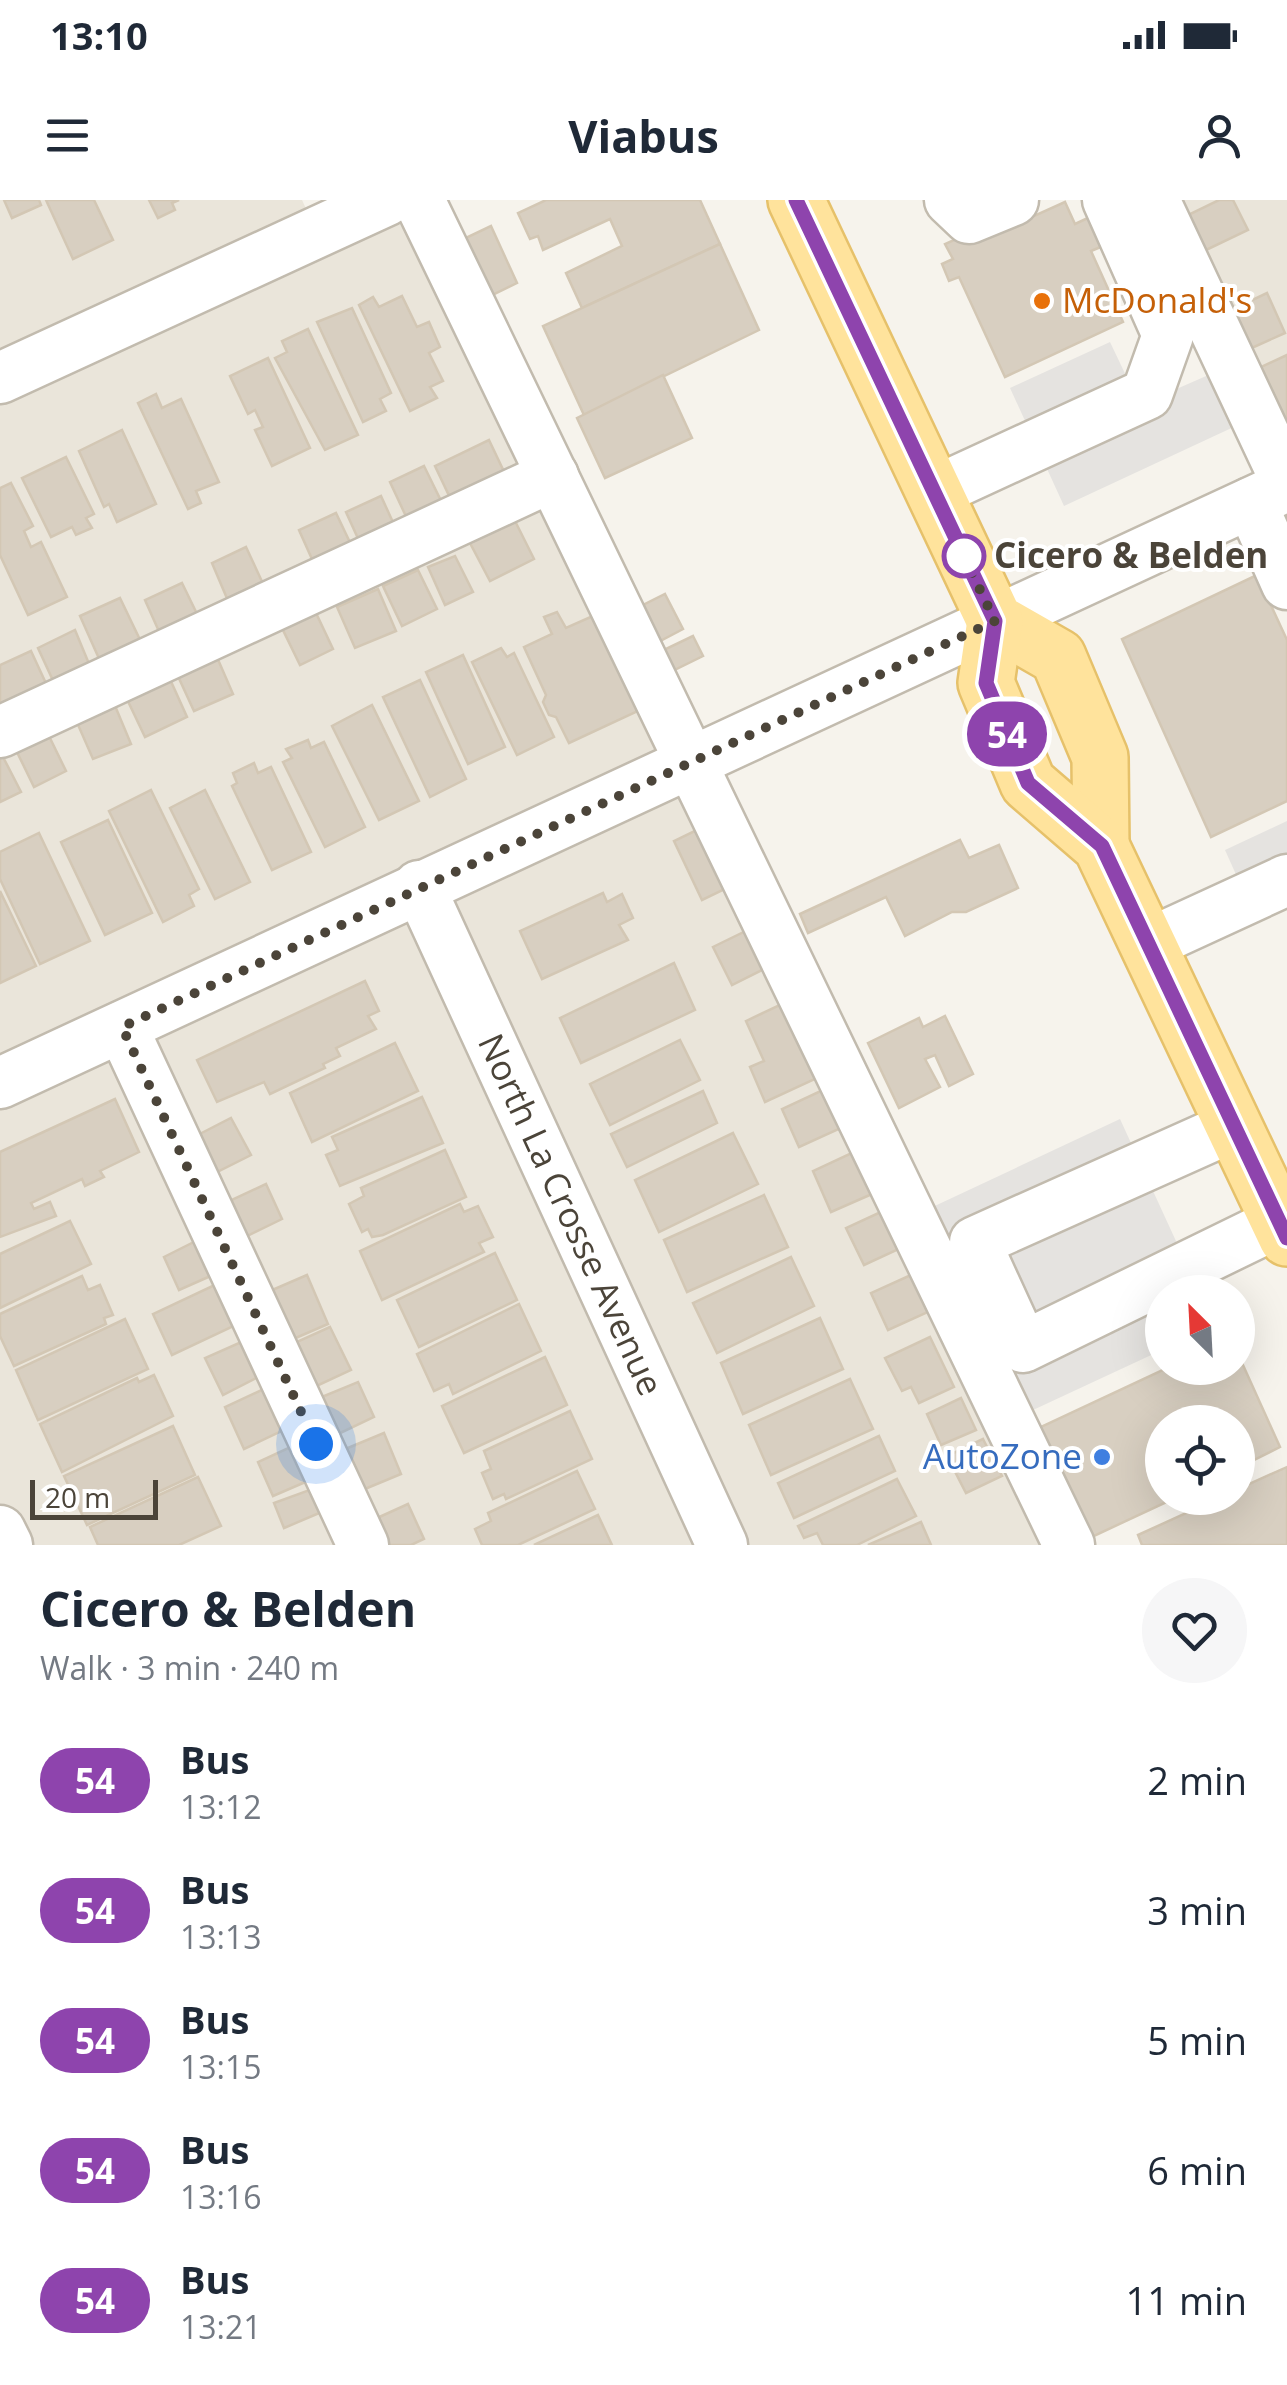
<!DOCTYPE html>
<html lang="en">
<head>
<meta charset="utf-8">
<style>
	:root { --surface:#fff; --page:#f6f6f7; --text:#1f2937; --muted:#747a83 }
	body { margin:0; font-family:"Open Sans",sans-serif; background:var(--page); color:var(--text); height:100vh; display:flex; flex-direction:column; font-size:38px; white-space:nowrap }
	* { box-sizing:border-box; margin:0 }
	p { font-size:32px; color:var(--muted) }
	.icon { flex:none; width:55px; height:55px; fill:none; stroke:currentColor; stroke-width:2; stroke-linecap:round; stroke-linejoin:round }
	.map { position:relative; height:1345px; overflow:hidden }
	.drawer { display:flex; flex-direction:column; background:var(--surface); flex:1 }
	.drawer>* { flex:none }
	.badge { padding:0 20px; border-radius:32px; font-size:35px; line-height:65px }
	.needle { width:65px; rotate:336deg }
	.controls { position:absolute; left:1145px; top:1075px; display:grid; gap:20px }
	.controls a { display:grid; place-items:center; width:110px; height:110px; border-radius:50%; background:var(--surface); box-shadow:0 10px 40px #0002; font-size:50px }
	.scale { position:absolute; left:30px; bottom:25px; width:128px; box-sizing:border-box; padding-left:10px; border:5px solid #4b4439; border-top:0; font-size:28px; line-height:35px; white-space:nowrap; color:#4b4439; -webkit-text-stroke:8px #fff; paint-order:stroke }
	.you { position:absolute; width:50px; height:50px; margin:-25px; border:8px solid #fff; border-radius:50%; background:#1a73e8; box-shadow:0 0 0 15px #1a73e833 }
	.map>.badge { position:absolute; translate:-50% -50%; box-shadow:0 0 0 5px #fff }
	.round { display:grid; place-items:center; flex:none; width:105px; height:105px; border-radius:52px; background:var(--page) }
	.summary { display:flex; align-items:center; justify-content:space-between; height:170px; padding:0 40px }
	h1 { font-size:48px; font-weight:700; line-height:75px }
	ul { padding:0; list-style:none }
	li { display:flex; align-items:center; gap:30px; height:130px; padding:0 40px }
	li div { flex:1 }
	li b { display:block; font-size:38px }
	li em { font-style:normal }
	li .badge { min-width:110px; font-weight:700; text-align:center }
	.status { display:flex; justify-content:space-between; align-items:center; height:70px; padding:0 50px; background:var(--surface); direction:ltr }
	.status svg { height:28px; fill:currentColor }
	header { display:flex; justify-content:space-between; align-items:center; height:130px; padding:0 40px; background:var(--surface); font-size:45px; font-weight:700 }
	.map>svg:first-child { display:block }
</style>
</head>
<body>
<div class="status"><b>13:10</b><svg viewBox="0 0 49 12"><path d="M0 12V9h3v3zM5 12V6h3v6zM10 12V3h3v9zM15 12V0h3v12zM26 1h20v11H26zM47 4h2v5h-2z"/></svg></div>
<header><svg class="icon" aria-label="menu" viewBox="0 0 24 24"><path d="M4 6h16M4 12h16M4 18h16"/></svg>Viabus<svg class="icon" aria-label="person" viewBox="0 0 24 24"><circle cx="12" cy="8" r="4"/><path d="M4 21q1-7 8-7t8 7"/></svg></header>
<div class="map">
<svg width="1287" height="1345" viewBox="0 0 1287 1345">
	<rect width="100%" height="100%" fill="#f6f3ec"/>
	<g fill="#eae5da">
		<path d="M0,0H302L326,52L421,10L1039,1345H0Z"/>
		<path d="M1142,0H1287V306Z"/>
	</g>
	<g fill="#e5e3e0">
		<path d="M1110,142L1140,205L1213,173L1238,225L1064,306L1010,188Z"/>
		<path d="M1287,621V680L1247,699L1225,650Z"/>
		<path d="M1120,919L1181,1052L1162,1092V1150L1018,1217L924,1011Z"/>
	</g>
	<g fill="#d8cfc1" stroke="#d3c7b4" stroke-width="2.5">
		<path d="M4,0H39L41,5L12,18Z"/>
		<path d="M46,0H94L113,40L73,59Z"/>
		<path d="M149,0H179L172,3L175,10L158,18Z"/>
		<path d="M546,0H700L720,44L582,108L566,73L622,46L610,19L543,50L538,36L530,39L518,13Z"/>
		<path d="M1219,0H1233L1248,30L1206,50L1188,15Z"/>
		<path d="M1065,2L1075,24L1090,17L1103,46L1091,51L1123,122L1005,177L959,77L949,81L942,64L953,59L945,44L1007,16L1012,26Z"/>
		<path d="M491,26L517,83L482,100L455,43Z"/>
		<path d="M720,44L759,130L584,215L543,126Z"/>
		<path d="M1267,93L1285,133L1245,151L1227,112Z"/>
		<path d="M402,96L417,127L429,122L440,147L429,153L443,181L430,187L437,198L410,211L359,105L373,97L379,107Z"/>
		<path d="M352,108L391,193L380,199L386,211L363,222L317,122Z"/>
		<path d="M308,129L358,235L325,250L275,158L287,152L282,141Z"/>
		<path d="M1287,155V217L1285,218L1261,167Z"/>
		<path d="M268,158L310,248L272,266L255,230L263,227L255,210L248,214L230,176Z"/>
		<path d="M663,175L692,238L605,278L577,218Z"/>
		<path d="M156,194L162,208L181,199L219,282L196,291L201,303L188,309L138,203Z"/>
		<path d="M122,230L156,304L117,322L109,304L104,307L79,251Z"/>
		<path d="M489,240L507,278L453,304L435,266Z"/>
		<path d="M66,257L94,314L86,318L92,328L76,335L72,327L51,337L22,278Z"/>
		<path d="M424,266L445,309L410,325L390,282Z"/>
		<path d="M11,283L33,326L24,331L31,347L41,342L67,397L28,415L0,355V288Z"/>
		<path d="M381,296L396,329L361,345L346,312Z"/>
		<path d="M336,313L354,351L316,368L299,330Z"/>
		<path d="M515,321L534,359L490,381L470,343Z"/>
		<path d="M246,347L265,388L229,403L212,363Z"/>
		<path d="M455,356L473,392L445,405L428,367Z"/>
		<path d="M418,370L437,409L402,426L383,386Z"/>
		<path d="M1257,375L1287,440V601L1211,637L1122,439Z"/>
		<path d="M182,383L200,420L161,436L145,400Z"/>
		<path d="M378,389L396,431L355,448L337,407Z"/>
		<path d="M665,394L683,429L645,449L627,413Z"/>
		<path d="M120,398L142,444L101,463L80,416Z"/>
		<path d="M557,412L566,428L593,416L638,511L569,543L556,517L549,515L543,502L546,495L524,447L552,434L544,417Z"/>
		<path d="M316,413L333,449L300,465L282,428Z"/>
		<path d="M75,430L92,471L56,487L38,448Z"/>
		<path d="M693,436L703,456L660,477L649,457Z"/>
		<path d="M501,448L507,457L514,453L554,537L517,555L472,462Z"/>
		<path d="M31,451L49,490L0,513V465Z"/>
		<path d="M216,455L233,494L194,511L177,474Z"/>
		<path d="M463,455L505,547L468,564L426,472Z"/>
		<path d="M169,477L187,517L145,537L126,497Z"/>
		<path d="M420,480L466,579L430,597L383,497Z"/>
		<path d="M113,501L131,544L93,559L75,518Z"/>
		<path d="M372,505L419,601L379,620L332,526Z"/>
		<path d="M48,534L66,571L34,587L16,550Z"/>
		<path d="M308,540L311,548L324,542L365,627L325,647L283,562L292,558L286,549Z"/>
		<path d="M2,555L21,592L0,602V556Z"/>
		<path d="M254,563L258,573L271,567L311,652L272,670L232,586L237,583L233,573Z"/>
		<path d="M151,590L199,689L189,695L194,706L163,722L109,611Z"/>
		<path d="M205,590L250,682L215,699L170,608Z"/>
		<path d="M108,620L152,713L105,735L61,642Z"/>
		<path d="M701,628L729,687L702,700L674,641Z"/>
		<path d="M39,633L90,741L40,764L0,679V652Z"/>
		<path d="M960,640L969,658L999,645L1018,688L966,712H952L905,736L886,697L808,733L800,714Z"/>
		<path d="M0,691L36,766L0,783Z"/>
		<path d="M603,693L607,702L622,694L633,718L619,725L628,740L542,779L520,731Z"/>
		<path d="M748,730L766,768L732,785L713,747Z"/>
		<path d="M674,763L695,810L581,863L560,818Z"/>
		<path d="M365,781L379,811L368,816L376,829L336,848L340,856L323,864L325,868L270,894L264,882L217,902L197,860Z"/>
		<path d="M782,804L815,879L765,902L750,867L764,861L746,821Z"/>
		<path d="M945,816L973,874L949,886L935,855L925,859L940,887L899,908L868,843L919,818L923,827Z"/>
		<path d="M680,840L700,880L610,925L590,884Z"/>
		<path d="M395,843L418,891L312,942L290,893Z"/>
		<path d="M823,890L841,928L799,947L782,909Z"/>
		<path d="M703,891L717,923L627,967L611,934Z"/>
		<path d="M422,897L443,943L340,986L326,955L338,950L332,937Z"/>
		<path d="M115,899L139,952L100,971L104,977L85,986L82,979L31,1003L34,1009L50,1002L56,1016L0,1037V952Z"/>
		<path d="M231,918L251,955L213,974L194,937Z"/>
		<path d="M733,933L758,984L659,1032L635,980Z"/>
		<path d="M445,950L466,997L383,1035L372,1037L368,1029L362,1032L349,1004L364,996L361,988Z"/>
		<path d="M854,952L872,994L831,1012L813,971Z"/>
		<path d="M266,984L282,1019L243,1038L225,1003Z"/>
		<path d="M764,995L788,1047L687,1092L664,1040Z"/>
		<path d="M460,1004L464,1012L478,1006L493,1037L479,1043L484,1052L382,1100L360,1051Z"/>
		<path d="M883,1011L901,1048L864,1065L846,1028Z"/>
		<path d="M70,1021L91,1064L0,1108V1054Z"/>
		<path d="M200,1039L215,1074L179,1090L164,1057Z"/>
		<path d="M495,1053L517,1100L419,1147L397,1100Z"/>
		<path d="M791,1057L814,1106L717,1153L693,1103Z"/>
		<path d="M307,1075L328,1124L291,1140L270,1091Z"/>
		<path d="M911,1075L928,1112L888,1130L871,1093Z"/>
		<path d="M82,1076L88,1090L100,1085L113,1115L104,1118L106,1124L14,1166L0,1136V1114Z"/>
		<path d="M219,1083L238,1124L172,1155L153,1114Z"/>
		<path d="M519,1104L541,1151L453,1194L449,1184L434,1191L417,1154Z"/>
		<path d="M820,1118L843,1169L743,1214L721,1163Z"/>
		<path d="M125,1119L148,1169L38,1220L16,1170Z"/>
		<path d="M330,1127L351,1170L310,1189L290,1145Z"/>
		<path d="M930,1137L954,1187L919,1203L911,1187L902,1191L885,1158Z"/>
		<path d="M246,1140L262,1175L223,1195L205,1158Z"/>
		<path d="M1238,1154L1280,1247L1238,1268V1222H1162V1298H1175L1081,1342L1030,1232L1167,1168H1238Z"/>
		<path d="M545,1157L567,1205L464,1253L442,1206Z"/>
		<path d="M154,1175L173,1216L62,1272L40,1224L137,1178L139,1182Z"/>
		<path d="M850,1179L873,1229L771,1275L749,1225Z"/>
		<path d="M358,1182L374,1217L334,1236L317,1199Z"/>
		<path d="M266,1188L286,1229L244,1249L225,1207Z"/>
		<path d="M961,1198L976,1230L941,1245L927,1214Z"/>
		<path d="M570,1211L592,1259L506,1299L504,1294L493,1299L482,1273L491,1269L484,1251Z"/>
		<path d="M173,1226L195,1275L87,1325L64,1276Z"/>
		<path d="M384,1233L401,1274L360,1291L343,1250Z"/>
		<path d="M879,1236L895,1271L794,1318L778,1283Z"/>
		<path d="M983,1239L1002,1276L966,1293L947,1256Z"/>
		<path d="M295,1245L310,1280L273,1296L258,1262Z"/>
		<path d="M1287,1267V1345H1142L1138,1335L1219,1298H1238V1289Z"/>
		<path d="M577,1271L595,1309L518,1345H482L475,1329L491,1321L488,1313Z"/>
		<path d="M198,1277L221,1326L179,1345H98L90,1327Z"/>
		<path d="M897,1279L916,1316L857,1345H823L817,1333L804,1338L798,1326Z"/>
		<path d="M315,1288L324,1311L284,1328L274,1303Z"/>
		<path d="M408,1304L424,1339L411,1345H386L375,1319Z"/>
		<path d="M598,1315L612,1345H534Z"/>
		<path d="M921,1322L931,1345H868Z"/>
	</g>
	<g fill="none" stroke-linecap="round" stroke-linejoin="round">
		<defs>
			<g id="minor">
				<path d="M419,0L1069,1345"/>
				<path d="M950,0L969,18L1013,0"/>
				<path d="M1154,0L1287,283"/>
				<path d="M0,178L387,0"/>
				<path d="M934,292L1147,194L1168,135L1108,0"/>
				<path d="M1251,303L1287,384"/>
				<path d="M0,532L553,276"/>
				<path id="s1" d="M419,686L722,1345"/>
				<path d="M1148,744L1287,680"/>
				<path d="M122,827L363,1345"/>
				<path d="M0,883L1287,286"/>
				<path d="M1234,926L975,1042L1023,1147L1287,1018"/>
				<path d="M0,1331L7,1345"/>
			</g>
			<g id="major">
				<path d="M796,0L995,421L1058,457L1100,557L1101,646"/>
				<path d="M995,421L986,483L1028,583L1101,646L1287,1038"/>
			</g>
		</defs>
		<use href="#minor" stroke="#c2bbae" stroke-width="55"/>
		<use href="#major" stroke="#e6c16a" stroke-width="60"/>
		<use href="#minor" stroke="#fff" stroke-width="50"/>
		<use href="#major" stroke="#ffe39c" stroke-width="55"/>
	</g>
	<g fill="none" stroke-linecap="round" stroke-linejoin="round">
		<defs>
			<path id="line" d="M796,0L995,421L986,483L1028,583L1102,646L1287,1038"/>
		</defs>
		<use href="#line" stroke="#fff" stroke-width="22"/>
		<use href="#line" stroke="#8e44ad" stroke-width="15"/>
		<path stroke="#4b4439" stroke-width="10" stroke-dasharray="0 18" d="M316,1244L122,827L995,421L959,346L964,356"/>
	</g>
	<circle fill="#e8710a" stroke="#fff" stroke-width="4" cx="1042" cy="101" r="10"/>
	<circle fill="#fff" stroke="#8e44ad" stroke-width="5" cx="964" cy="356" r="20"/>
	<circle fill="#3f7fe0" stroke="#fff" stroke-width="4" cx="1102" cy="1257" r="10"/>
	<g text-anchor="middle" stroke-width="8" stroke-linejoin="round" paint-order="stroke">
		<g font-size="35" fill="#c56008" stroke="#fff" text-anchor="start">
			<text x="1062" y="113">McDonald's</text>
		</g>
		<g font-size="35" font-weight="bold" fill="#4b4439" stroke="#fff" text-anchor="start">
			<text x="994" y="368">Cicero &amp; Belden</text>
		</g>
		<g font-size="35" fill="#4b4439" stroke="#fff">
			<text dy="12" stroke="none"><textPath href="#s1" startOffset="362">North La Crosse Avenue</textPath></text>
		</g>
		<g font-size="35" fill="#366cbe" stroke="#fff" text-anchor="end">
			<text x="1082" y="1269">AutoZone</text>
		</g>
	</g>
</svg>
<div class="controls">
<a><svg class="needle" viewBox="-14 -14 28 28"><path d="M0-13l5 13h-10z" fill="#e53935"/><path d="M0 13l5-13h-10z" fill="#747a83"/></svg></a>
<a><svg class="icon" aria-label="locate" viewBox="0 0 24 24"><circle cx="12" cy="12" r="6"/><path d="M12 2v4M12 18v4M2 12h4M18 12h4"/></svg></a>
</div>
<div class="scale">20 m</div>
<div class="you" style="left:316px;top:1244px"></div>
<b class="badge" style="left:1007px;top:534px;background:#8e44ad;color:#fff">54</b>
</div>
<section class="drawer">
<div class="summary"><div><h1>Cicero &amp; Belden</h1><p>Walk · 3 min · 240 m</p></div><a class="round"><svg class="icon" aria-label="heart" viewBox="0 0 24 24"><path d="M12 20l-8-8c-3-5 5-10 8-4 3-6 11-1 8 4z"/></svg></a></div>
<ul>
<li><span class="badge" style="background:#8e44ad;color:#fff">54</span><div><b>Bus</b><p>13:12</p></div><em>2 min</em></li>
<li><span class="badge" style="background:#8e44ad;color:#fff">54</span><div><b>Bus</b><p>13:13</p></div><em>3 min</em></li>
<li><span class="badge" style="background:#8e44ad;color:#fff">54</span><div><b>Bus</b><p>13:15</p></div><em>5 min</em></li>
<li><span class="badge" style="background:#8e44ad;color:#fff">54</span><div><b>Bus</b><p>13:16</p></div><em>6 min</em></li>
<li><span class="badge" style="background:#8e44ad;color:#fff">54</span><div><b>Bus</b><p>13:21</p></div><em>11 min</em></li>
</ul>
</section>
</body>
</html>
